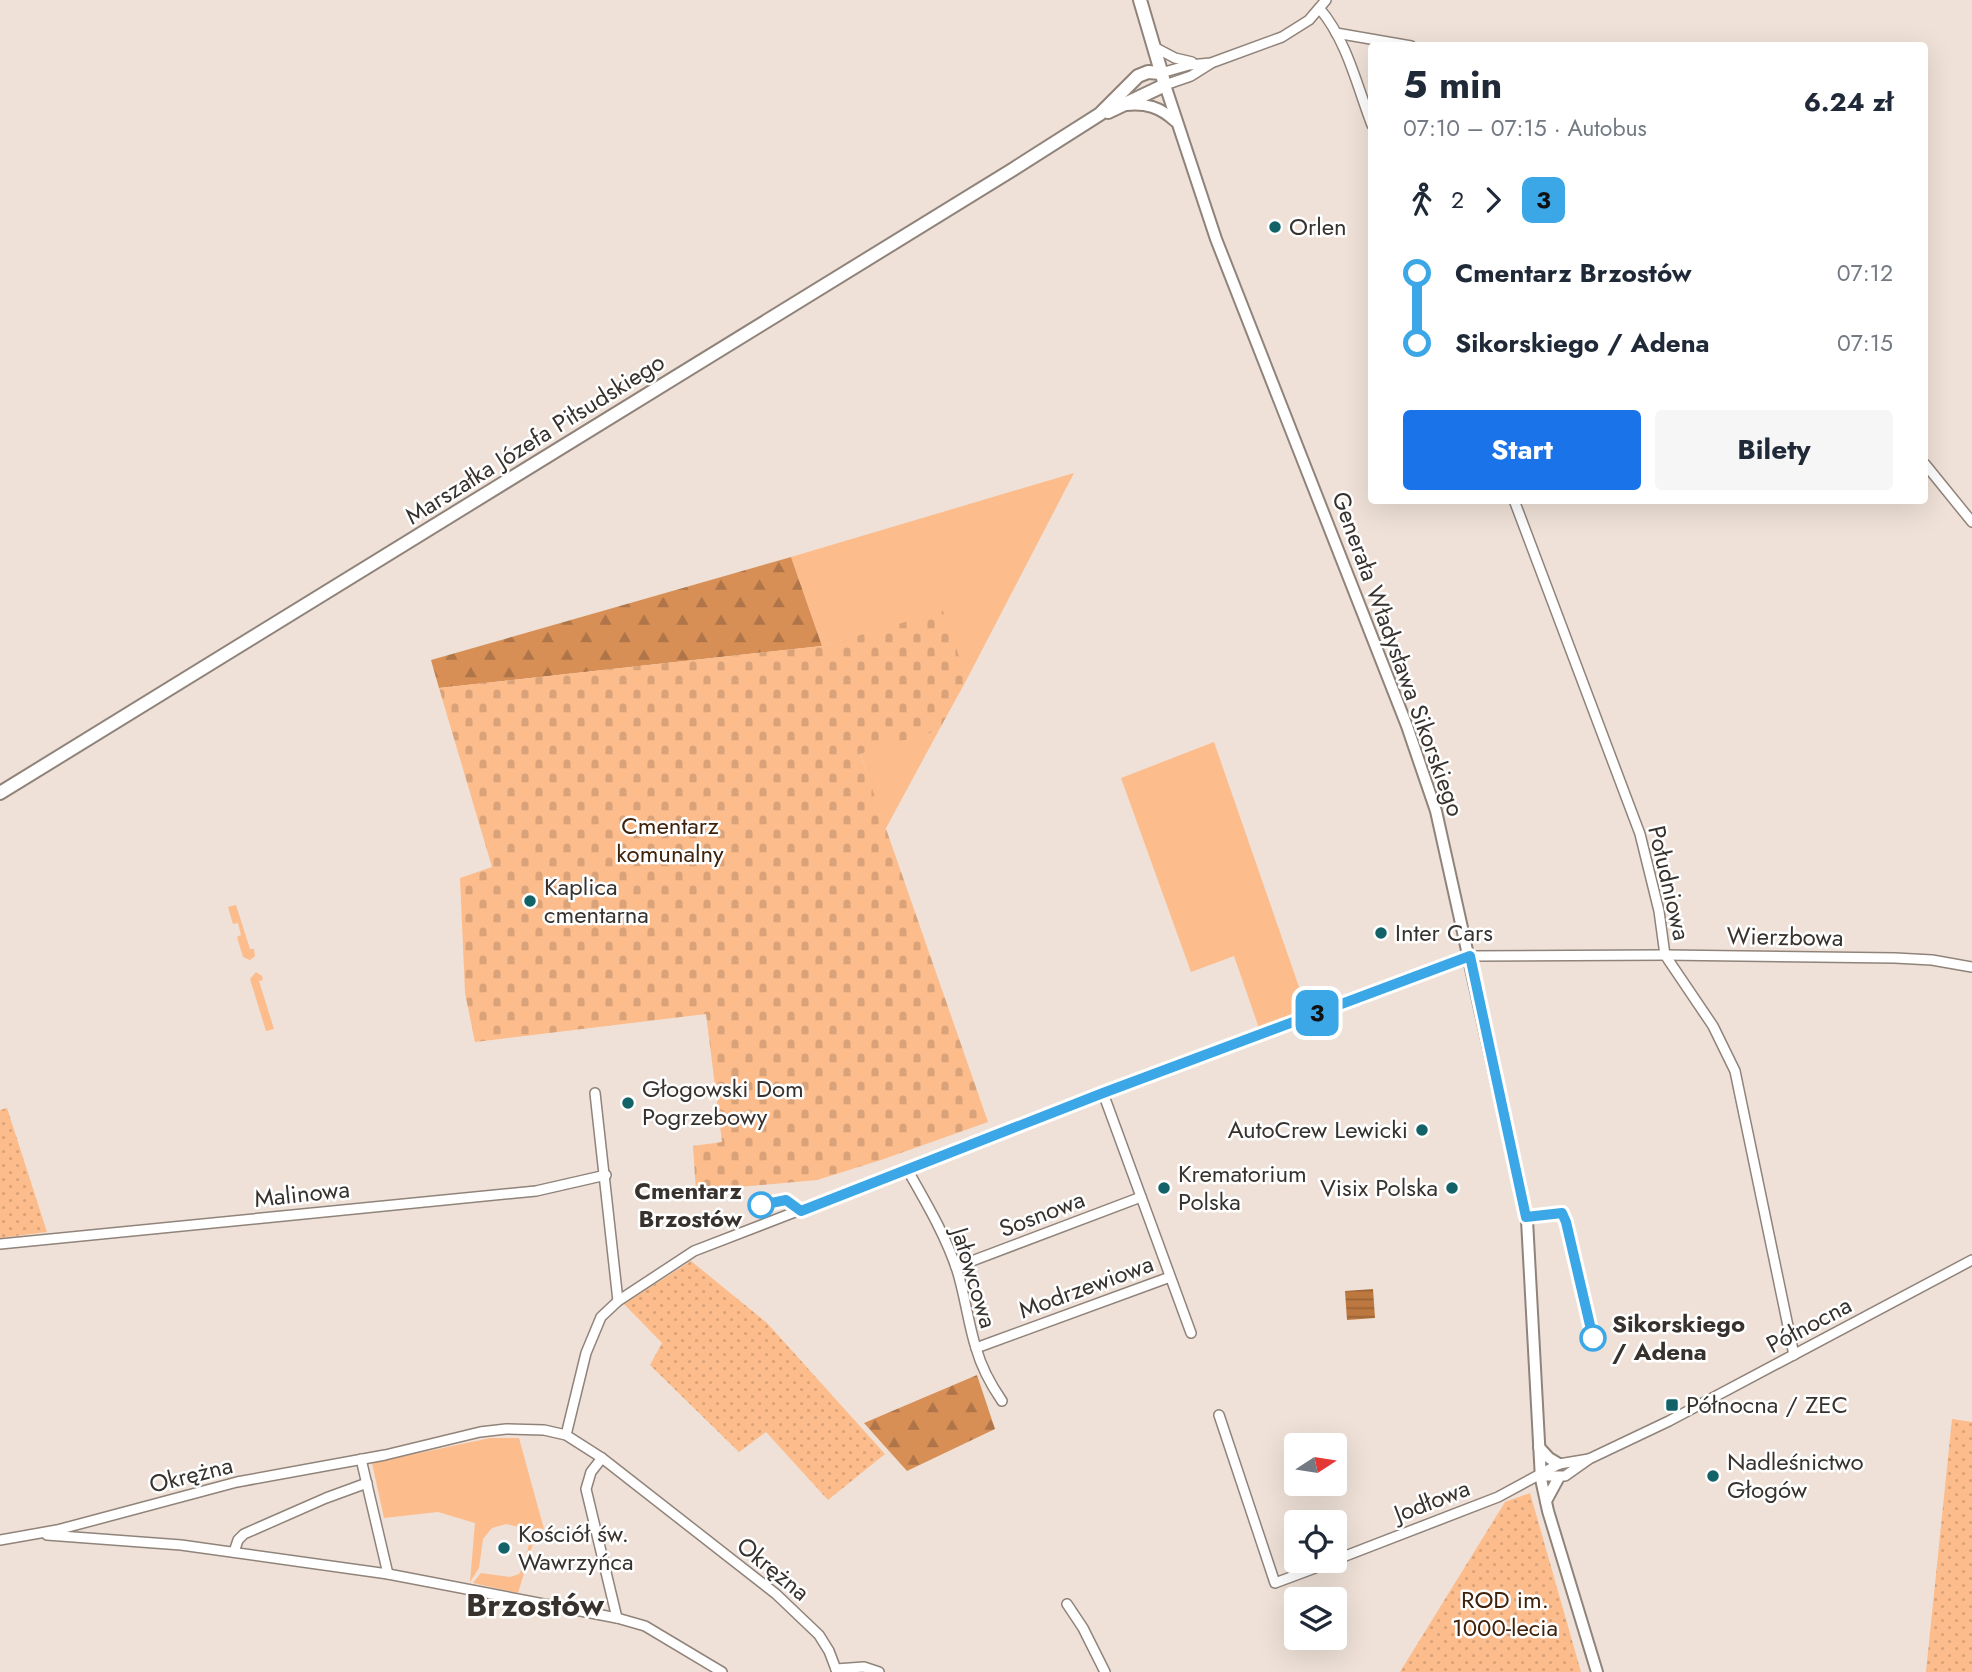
<!DOCTYPE html>
<html lang="pl">
<head>
<meta charset="utf-8">
<style>
	:root { --surface:#fff; --page:#f6f6f7; --text:#1f2937; --muted:#747a83; --accent:#1a73e8 }
	body { margin:0; font-family:Jost,sans-serif; background:var(--page); color:var(--text); height:100vh; display:flex; flex-direction:column; font-size:26px; white-space:nowrap }
	* { box-sizing:border-box; margin:0 }
	p { font-size:23px; color:var(--muted) }
	.icon { flex:none; width:38px; height:38px; fill:none; stroke:currentColor; stroke-width:2; stroke-linecap:round; stroke-linejoin:round }
	.map { position:relative; flex:1; overflow:hidden }
	.side { position:absolute; left:1368px; top:42px; width:560px; height:462px; display:flex; flex-direction:column; background:var(--surface); border-radius:7px; box-shadow:0 7px 28px #0002 }
	.side>* { flex:none }
	.badge { padding:0 14px; border-radius:10px; font-size:24px; line-height:46px }
	.needle { width:46px; rotate:78deg }
	.tools { position:absolute; left:1284px; top:1433px; display:grid; gap:14px }
	.tools a { display:grid; place-items:center; width:63px; height:63px; border-radius:7px; background:var(--surface); box-shadow:0 7px 28px #0002; font-size:35px }
	.map>.badge { position:absolute; translate:-50% -50%; box-shadow:0 0 0 4px #fff }
	.legs { display:flex; align-items:center; gap:10px; height:77px; padding:0 35px; font-size:23px }
	.legs p { margin-inline-start:auto }
	.headline { display:flex; align-items:center; justify-content:space-between; height:119px; padding:0 35px }
	h1 { font-size:38px; font-weight:700; line-height:52px }
	.action { display:flex; gap:14px; margin-top:auto; padding:14px 35px }
	.action a { flex:1; height:80px; border-radius:7px; background:var(--accent); color:#fff; font-size:28px; font-weight:700; line-height:80px; text-align:center }
	.action a+a { background:var(--page); color:var(--text) }
	ul { padding:0 35px; list-style:none }
	li { display:flex; align-items:center; gap:24px; height:70px; font-size:26px }
	li i { display:grid; place-items:center; width:10px; height:100%; margin:0 9px; background:currentColor }
	li i::after { content:''; width:18px; height:18px; margin:-9px; border:5px solid; border-radius:50%; background:var(--surface) }
	li p { margin-inline-start:auto }
	li:first-child i { background:linear-gradient(#0000 50%,currentColor 0) }
	li:last-child i { background:linear-gradient(currentColor 50%,#0000 0) }
	.map>svg:first-child { display:block }
</style>
</head>
<body>
<div class="map">
<svg width="1972" height="1672" viewBox="0 0 1972 1672">
	<defs>
		<pattern id="forest-firs" width="22" height="20" patternUnits="userSpaceOnUse" patternTransform="scale(1.75)"><rect width="22" height="20" fill="#d78f56"/><path d="M5 1l3.5 6h-7zM16 11l3.5 6h-7z" fill="#af7548"/></pattern>
		<pattern id="cemetery-stones" width="16" height="16" patternUnits="userSpaceOnUse" patternTransform="scale(1.75)"><rect width="16" height="16" fill="#fcbc8b"/><path d="M2 7V4a2 2 0 0 1 4 0v3zM10 15v-3a2 2 0 0 1 4 0v3z" fill="#d9a278"/></pattern>
		<pattern id="garden-dots" width="8" height="8" patternUnits="userSpaceOnUse" patternTransform="scale(1.75)"><rect width="8" height="8" fill="#fcbc8b"/><path d="M2 2h.1M6 6h.1" fill="none" stroke="#d9a278" stroke-width="1.8" stroke-linecap="round"/></pattern>
		<pattern id="water-rules" width="6" height="5" patternUnits="userSpaceOnUse" patternTransform="scale(1.75)"><rect width="6" height="5" fill="#bd783f"/><path d="M0 2.5h6" fill="none" stroke="#9a6335"/></pattern>
	</defs>
	<rect width="100%" height="100%" fill="#efe1d7"/>
	<g fill="#fcbc8b">
		<path d="M1074,473L967,679L942,612L822,646L791,557Z"/>
		<path d="M939,730L885,830L860,753Z"/>
		<path d="M1214,742L1307,1010L1259,1028L1234,956L1191,972L1121,778Z"/>
		<path d="M236,905L250,949H254L255,956L250,960L243,957L237,937L241,935L238,923L233,924L228,907Z"/>
		<path d="M256,972L262,976L263,980L259,981L274,1029L266,1031L250,979Z"/>
		<path d="M490,1438H519L544,1529L537,1528L536,1531L506,1524L492,1528L483,1539L479,1568L470,1582L475,1523L438,1512L384,1518L372,1463Z"/>
		<path d="M530,1539L534,1540L518,1593L473,1583L481,1573L510,1577L519,1574L524,1566Z"/>
	</g>
	<g fill="url(#forest-firs)">
		<path d="M791,557L822,646L439,688L431,660Z"/>
		<path d="M977,1375L995,1429L907,1471L864,1423Z"/>
	</g>
	<path fill="url(#cemetery-stones)" d="M943,611L967,679L939,730L860,754L988,1122L881,1160L817,1180L696,1191L693,1146L722,1142L706,1014L475,1042L465,993L460,878L492,867L439,688L822,646Z"/>
	<g fill="url(#garden-dots)">
		<path d="M7,1108L47,1232L0,1238V1110Z"/>
		<path d="M691,1261L767,1323L885,1454L828,1500L766,1432L739,1452L650,1365L662,1343L624,1304Z"/>
		<path d="M1952,1419L1972,1422V1672H1926Z"/>
		<path d="M1530,1493L1581,1672H1400L1505,1502Z"/>
	</g>
	<path fill="url(#water-rules)" d="M1373,1289L1375,1318L1347,1320L1345,1291Z"/>
	<g fill="none" stroke-linecap="round" stroke-linejoin="round">
		<defs>
			<g id="minor">
				<path d="M1320,9C1347,41 1357,86 1372,125"/>
				<path d="M1336,33L1411,46"/>
				<path d="M1154,47L1175,58L1192,62"/>
				<path d="M1161,73L1189,65L1211,63L1282,37L1309,20L1326,0"/>
				<path d="M1165,85L1191,76L1210,64"/>
				<path d="M1925,464L1972,522"/>
				<path d="M1514,500L1640,834L1659,911L1665,955L1713,1026L1735,1071L1794,1355"/>
				<path d="M595,1093L618,1301"/>
				<path d="M1103,1093L1191,1333"/>
				<path d="M907,1169C925,1201 945,1234 957,1270C965,1295 968,1323 976,1348C981,1366 991,1385 1002,1401"/>
				<path d="M0,1244L536,1191L606,1175"/>
				<path d="M956,1267L1141,1197"/>
				<path d="M976,1348L1170,1277"/>
				<path d="M1219,1415L1275,1583L1334,1561"/>
				<path d="M566,1435L586,1353L601,1317L618,1301L694,1251L1103,1093L1470,956L1665,955L1895,958L1932,960L1972,967"/>
				<path d="M602,1458L591,1472L586,1489L617,1618"/>
				<path d="M361,1459L388,1574"/>
				<path d="M1541,1476H1565L1589,1459L1669,1421L1972,1260"/>
				<path d="M47,1535L181,1545L388,1574L617,1618L645,1626L722,1672"/>
				<path d="M0,1540L57,1530L237,1482L385,1455L480,1432L506,1429L544,1430L566,1435L602,1458L776,1594L819,1635L829,1651L837,1672"/>
				<path d="M234,1552L238,1540L244,1534L326,1498L367,1483"/>
				<path d="M1335,1560L1498,1497L1559,1464L1589,1459"/>
				<path d="M1067,1604L1083,1628L1105,1672"/>
				<path d="M836,1669L864,1667L879,1672"/>
			</g>
			<g id="tertiary">
				<path d="M1165,85L1216,239L1407,726L1436,811L1527,1220L1541,1479L1548,1511L1597,1672"/>
				<path d="M1126,105C1146,103 1160,107 1175,121"/>
				<path d="M1539,1447L1549,1458L1559,1464"/>
				<path d="M1546,1501L1559,1477"/>
			</g>
			<g id="secondary">
				<path d="M1108,112L1165,85L1140,0"/>
				<path d="M0,793L1012,170L1100,114L1138,76L1148,72L1161,73"/>
			</g>
		</defs>
		<use href="#minor" stroke="#90837a" stroke-width="12"/>
		<use href="#tertiary" stroke="#90837a" stroke-width="14"/>
		<use href="#secondary" stroke="#90837a" stroke-width="16"/>
		<use href="#minor" stroke="#fff" stroke-width="9"/>
		<use href="#tertiary" stroke="#fff" stroke-width="10"/>
		<use href="#secondary" stroke="#fff" stroke-width="12"/>
	</g>
	<g fill="none" stroke-linecap="round" stroke-linejoin="round">
		<defs>
			<path id="line-1" d="M761,1205L786,1200L801,1211L1103,1093L1470,956L1526,1217L1562,1213L1566,1222L1593,1338"/>
		</defs>
		<use href="#line-1" stroke="#fff" stroke-width="16"/>
		<use href="#line-1" stroke="#3ba7e7" stroke-width="10"/>
	</g>
	<g fill="#126268" stroke="#fff" stroke-width="2.5">
		<circle cx="1275" cy="227" r="7"/>
		<circle cx="530" cy="901" r="7"/>
		<circle cx="1381" cy="933" r="7"/>
		<circle cx="628" cy="1103" r="7"/>
		<circle cx="1422" cy="1130" r="7"/>
		<circle cx="1164" cy="1188" r="7"/>
		<circle cx="1452" cy="1188" r="7"/>
		<rect x="1665" y="1398" width="14" height="14" rx="3.5"/>
		<circle cx="1713" cy="1476" r="7"/>
		<circle cx="504" cy="1548" r="7"/>
	</g>
	<g fill="#fff" stroke="#3ba7e7" stroke-width="3.5">
		<circle cx="761" cy="1205" r="12"/>
		<circle cx="1593" cy="1338" r="12"/>
	</g>
	<g text-anchor="middle" stroke-width="5" stroke-linejoin="round" paint-order="stroke">
		<g font-size="24" fill="#37322e" stroke="#fff" text-anchor="start">
			<text x="1289" y="235">Orlen</text>
			<text x="544" y="895">Kaplica<tspan x="544" dy="28">cmentarna</tspan></text>
			<text x="1395" y="941">Inter Cars</text>
			<text x="642" y="1097">Głogowski Dom<tspan x="642" dy="28">Pogrzebowy</tspan></text>
			<text x="1408" y="1138" text-anchor="end">AutoCrew Lewicki</text>
			<text x="1178" y="1182">Krematorium<tspan x="1178" dy="28">Polska</tspan></text>
			<text x="1438" y="1196" text-anchor="end">Visix Polska</text>
			<text x="1686" y="1413">Północna / ZEC</text>
			<text x="1727" y="1470">Nadleśnictwo<tspan x="1727" dy="28">Głogów</tspan></text>
			<text x="518" y="1542">Kościół św.<tspan x="518" dy="28">Wawrzyńca</tspan></text>
		</g>
		<g font-size="24" fill="#37322e" stroke="#fff">
			<text transform="translate(535 439) rotate(-32)" y="8">Marszałka Józefa Piłsudskiego</text>
			<text transform="translate(1398 654) rotate(70)" y="8">Generała Władysława Sikorskiego</text>
			<text transform="translate(1669 883) rotate(77)" y="8">Południowa</text>
			<text transform="translate(1785 937) rotate(1)" y="8">Wierzbowa</text>
			<text transform="translate(302 1194) rotate(-6)" y="8">Malinowa</text>
			<text transform="translate(1042 1214) rotate(-21)" y="8">Sosnowa</text>
			<text transform="translate(974 1278) rotate(73)" y="8">Jałowcowa</text>
			<text transform="translate(1086 1287) rotate(-20)" y="8">Modrzewiowa</text>
			<text transform="translate(1809 1325) rotate(-28)" y="8">Północna</text>
			<text transform="translate(191 1475) rotate(-14)" y="8">Okrężna</text>
			<text transform="translate(1432 1501) rotate(-21)" y="8">Jodłowa</text>
			<text transform="translate(773 1569) rotate(39)" y="8">Okrężna</text>
		</g>
		<g font-size="24" fill="#3f2209" stroke="#fff">
			<text x="670" y="834">Cmentarz<tspan x="670" dy="28">komunalny</tspan></text>
			<text x="1505" y="1608">ROD im.<tspan x="1505" dy="28">1000-lecia</tspan></text>
		</g>
		<g font-size="24" font-weight="bold" fill="#37322e" stroke="#fff" text-anchor="end">
			<text x="742" y="1199">Cmentarz<tspan x="742" dy="28">Brzostów</tspan></text>
			<text x="1612" y="1332" text-anchor="start">Sikorskiego<tspan x="1612" dy="28">/ Adena</tspan></text>
		</g>
		<g font-size="32" font-weight="bold" fill="#37322e" stroke="#fff">
			<text x="535" y="1616">Brzostów</text>
		</g>
	</g>
</svg>
<div class="tools">
<a><svg class="needle" viewBox="-14 -14 28 28"><path d="M0-13l5 13h-10z" fill="#e53935"/><path d="M0 13l5-13h-10z" fill="#747a83"/></svg></a>
<a><svg class="icon" aria-label="locate" viewBox="0 0 24 24"><circle cx="12" cy="12" r="6"/><path d="M12 2v4M12 18v4M2 12h4M18 12h4"/></svg></a>
<a><svg class="icon" aria-label="layers" viewBox="0 0 24 24"><path d="M12 4l9 5-9 5-9-5zM3 14l9 5 9-5"/></svg></a>
</div>
<b class="badge" style="left:1317px;top:1013px;background:#3ba7e7;color:#111">3</b>
<section class="side">
<div class="headline"><div><h1>5 min</h1><p>07:10 – 07:15 · Autobus</p></div><b>6.24 zł</b></div>
<div class="legs"><svg class="icon" aria-label="walk" viewBox="0 0 24 24"><circle cx="13" cy="4" r="2"/><path d="M13 8l-2 6 4 7M11 14l-3 7M7 12l3-4h3l4 4"/></svg>2<svg class="icon" aria-label="forward" viewBox="0 0 24 24"><path d="M9 5l7 7-7 7"/></svg><b class="badge" style="background:#3ba7e7;color:#111">3</b></div>
<ul>
<li><i style="color:#3ba7e7"></i><b>Cmentarz Brzostów</b><p>07:12</p></li>
<li><i style="color:#3ba7e7"></i><b>Sikorskiego / Adena</b><p>07:15</p></li>
</ul>
<div class="action"><a>Start</a><a>Bilety</a></div>
</section>
</div>
</body>
</html>
